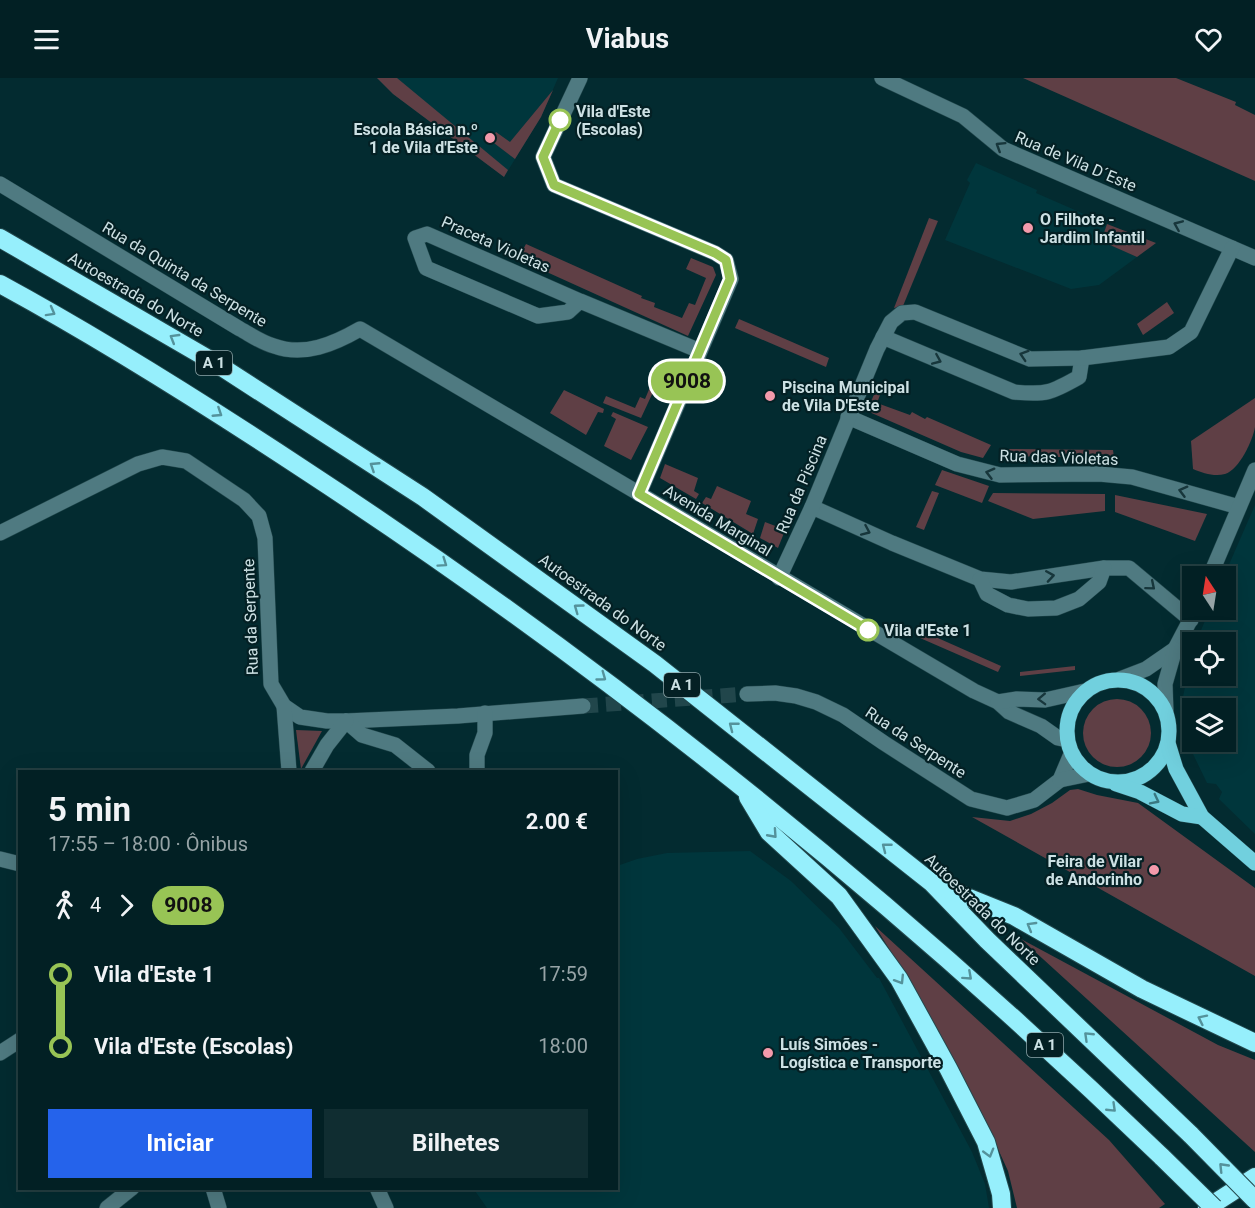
<!DOCTYPE html>
<html lang="pt">
<head>
<meta charset="utf-8">
<style>
	:root { --surface:#022024; --page:#102d31; --text:#f1f3f6; --muted:#96a3a6; --line:#233e41; --accent:#2563eb }
	body { margin:0; font-family:Roboto,sans-serif; background:var(--page); color:var(--text); height:100vh; display:flex; flex-direction:column; font-size:22px; white-space:nowrap }
	* { box-sizing:border-box; margin:0 }
	p { font-size:20px; color:var(--muted) }
	.icon { flex:none; width:33px; height:33px; fill:none; stroke:currentColor; stroke-width:2; stroke-linecap:round; stroke-linejoin:round }
	.map { position:relative; flex:1; overflow:hidden }
	.sheet { position:absolute; left:18px; top:692px; width:600px; height:420px; display:flex; flex-direction:column; background:var(--surface); border-radius:0px; box-shadow:0 6px 24px #0002,0 0 0 2px var(--line) }
	.sheet>* { flex:none }
	.badge { padding:0 12px; border-radius:20px; font-size:21px; line-height:39px }
	.needle { width:39px; rotate:348deg }
	.controls { position:absolute; left:1182px; top:488px; display:grid; gap:12px }
	.controls a { display:grid; place-items:center; width:54px; height:54px; border-radius:0px; background:var(--surface); box-shadow:0 6px 24px #0002,0 0 0 2px var(--line); font-size:30px }
	.map>.badge { position:absolute; translate:-50% -50%; box-shadow:0 0 0 3px #fff }
	.legs { display:flex; align-items:center; gap:9px; height:66px; padding:0 30px; font-size:20px }
	.legs p { margin-inline-start:auto }
	.summary { display:flex; align-items:center; justify-content:space-between; height:102px; padding:0 30px }
	h1 { font-size:33px; font-weight:700; line-height:45px }
	.action { display:flex; gap:12px; margin-top:auto; padding:12px 30px }
	.action a { flex:1; height:69px; border-radius:0px; background:var(--accent); color:#fff; font-size:24px; font-weight:700; line-height:69px; text-align:center }
	.action a+a { background:var(--page); color:var(--text) }
	ul { padding:0 30px; list-style:none }
	li { display:flex; align-items:center; gap:21px; height:72px; font-size:22px }
	li i { display:grid; place-items:center; width:9px; height:100%; margin:0 8px; background:currentColor }
	li i::after { content:''; width:15px; height:15px; margin:-8px; border:4px solid; border-radius:50%; background:var(--surface) }
	li p { margin-inline-start:auto }
	li:first-child i { background:linear-gradient(#0000 50%,currentColor 0) }
	li:last-child i { background:linear-gradient(currentColor 50%,#0000 0) }
	header { display:flex; justify-content:space-between; align-items:center; height:78px; padding:0 30px; background:var(--surface); font-size:27px; font-weight:700 }
	.map>svg:first-child { display:block }
</style>
</head>
<body>
<header><svg class="icon" aria-label="menu" viewBox="0 0 24 24"><path d="M4 6h16M4 12h16M4 18h16"/></svg>Viabus<svg class="icon" aria-label="heart" viewBox="0 0 24 24"><path d="M12 20l-8-8c-3-5 5-10 8-4 3-6 11-1 8 4z"/></svg></header>
<div class="map">
<svg width="1255" height="1130" viewBox="0 0 1255 1130">
	<rect width="100%" height="100%" fill="#032b30"/>
	<g fill="#00363c" fill-rule="evenodd">
		<path d="M377,0H558L541,39L504,99L393,16Z"/>
		<path d="M976,85L1037,112L1036,115L1107,146L1102,163L1137,179L1099,207L1071,211L945,162L970,105L967,102Z"/>
		<path d="M1255,427V756L1219,721L1222,714L1216,706L1207,705L1193,676L1187,659L1183,638V619L1192,573V597H1226V564H1196L1210,531H1226L1224,498ZM1192,630H1226V663H1192Z"/>
		<path d="M750,773L791,803L839,850L877,900H879L972,1074L985,1106L989,1130H487L473,1110H616L617,788L637,781L667,775Z"/>
	</g>
	<g fill="#5f3f45">
		<path d="M377,0H397L508,92L504,99L393,16Z"/>
		<path d="M1023,0H1176L1236,24L1235,27L1255,37V103Z"/>
		<path d="M553,12L541,39L515,81L490,62L496,54L510,64Z"/>
		<path d="M929,140L938,143L903,228L894,230Z"/>
		<path d="M1107,146L1156,165L1137,179L1101,163Z"/>
		<path d="M526,166L642,218L641,220L655,225L654,229L682,240L689,225L695,227L706,200L686,191L691,180L713,189L716,197L688,258L518,181Z"/>
		<path d="M1167,224L1174,235L1143,257L1137,246Z"/>
		<path d="M739,241L829,280L826,289L735,250Z"/>
		<path d="M656,295L661,297L641,340L603,325L606,318L635,330L640,319L645,321Z"/>
		<path d="M878,307L883,309L877,325L910,337L912,334L925,341L927,339L991,367L983,380L961,374L867,333Z"/>
		<path d="M564,312L604,331L603,335L598,334L586,357L550,335Z"/>
		<path d="M1255,320C1255,329 1255,340 1255,349C1253,362 1239,392 1225,396C1214,399 1203,395 1193,391L1191,363Z"/>
		<path d="M613,334L648,349L631,382L604,368L616,341L611,338Z"/>
		<path d="M1007,371L1113,372L1114,380L1004,378Z"/>
		<path d="M665,386L698,400L694,413L699,416L696,421L660,400Z"/>
		<path d="M942,392L989,408L982,425L935,407Z"/>
		<path d="M717,408L751,423L746,436L758,441L753,456L702,425L706,419L711,421Z"/>
		<path d="M932,413L939,415L924,452L916,449Z"/>
		<path d="M993,415L1105,416V433L1033,441L988,423Z"/>
		<path d="M1115,417L1207,436L1195,463L1115,434Z"/>
		<path d="M784,438L790,440L778,470L760,460L765,444L778,449Z"/>
		<path d="M922,553L1001,588L998,594L920,560Z"/>
		<path d="M1075,588V592L1020,598V594Z"/>
		<circle cx="1117" cy="655" r="34"/>
		<path d="M296,652L322,653L301,691Z"/>
		<path d="M1078,711L1097,717L1138,725L1255,810V898L972,739L1010,743L1031,736L1052,725L1070,712Z"/>
		<path d="M875,848L1109,1062L1165,1126L1159,1130H1017L1008,1093L983,1038L926,931Z"/>
		<path d="M1021,861L1218,967L1255,982V1074Z"/>
	</g>
	<g fill="none" stroke-linecap="round" stroke-linejoin="round">
		<path stroke="#21464b" stroke-width="15" stroke-dasharray="15 8" stroke-linecap="butt" d="M583,628L747,616"/>
		<defs>
			<g id="minor">
				<path d="M580,0L543,79L554,107L715,175L726,182L731,201L639,416"/>
				<path d="M882,0L963,38L1003,71L1255,180"/>
				<path d="M0,106L240,251C251,257 262,265 274,268C304,279 334,266 360,251L974,613L998,624L1009,634L1041,648L1058,660L1067,662"/>
				<path d="M580,223L427,156L415,160L426,190L538,238L568,234L580,223L700,273"/>
				<path d="M883,259L1014,314C1046,317 1051,315 1079,299L1082,280"/>
				<path d="M848,339L957,386L1000,397L1099,396L1132,399L1239,429"/>
				<path d="M812,429L892,465L980,501L1011,504L1104,490H1129L1191,542"/>
				<path d="M0,455L138,386L162,379L186,383L244,422L259,438L265,460L271,606L284,628L300,639L327,643H346L458,638L583,628"/>
				<path d="M1210,498L1255,392"/>
				<path d="M779,500L812,429L877,271L891,244L902,235L915,234L1030,281L1082,280L1169,269L1191,254L1232,170"/>
				<path d="M980,501L987,516L1008,527L1028,531L1056,530L1079,521L1099,504L1104,490"/>
				<path d="M1120,601L1146,591L1175,571"/>
				<path d="M747,616L775,615L796,618L816,624L843,637L884,665L971,721L1007,730L1034,722L1060,702L1071,676"/>
				<path d="M998,624L1017,621L1045,622L1085,613"/>
				<path d="M284,628L289,693"/>
				<path d="M1166,634L1165,606L1175,571L1196,531"/>
				<path d="M346,643L362,657L395,667L428,693"/>
				<path d="M312,693L327,667L346,643"/>
				<path d="M477,693V677L485,655V635"/>
				<path d="M1060,702L1089,696"/>
				<path d="M0,781L20,786"/>
				<path d="M0,975L20,962"/>
				<path d="M213,1110L219,1130"/>
				<path d="M377,1110L386,1130"/>
				<path d="M107,1130L132,1110"/>
			</g>
			<g id="major">
				<circle cx="1118" cy="653" r="51"/>
				<path d="M1168,665L1176,691L1202,739L1255,785"/>
				<path d="M1116,706L1140,714L1182,736L1202,739"/>
			</g>
			<g id="highway">
				<path d="M0,160L217,286L423,419L655,586L932,805L987,862L1191,1057"/>
				<path d="M0,206C105,263 206,327 306,393C613,594 898,824 1162,1079"/>
				<path d="M748,719L769,754L839,818L899,901L948,990L986,1064L1001,1116L1002,1130"/>
				<path d="M937,807L1014,838L1142,911L1255,965"/>
				<path d="M1207,1130L1255,1099"/>
			</g>
		</defs>
		<use href="#minor" stroke="#23484d" stroke-width="16"/>
		<use href="#major" stroke="#23484d" stroke-width="16"/>
		<use href="#highway" stroke="#23484d" stroke-width="20"/>
		<use href="#minor" stroke="#4f7a81" stroke-width="15"/>
		<use href="#major" stroke="#71d0de" stroke-width="15"/>
		<use href="#highway" stroke="#96effc" stroke-width="18"/>
		<defs>
			<g id="highway-bridge">
				<path d="M1191,1057L1255,1122"/>
				<path d="M1162,1079L1214,1130"/>
			</g>
		</defs>
		<use href="#highway-bridge" stroke="#23484d" stroke-width="20" stroke-linecap="butt"/>
		<use href="#highway-bridge" stroke="#96effc" stroke-width="18"/>
	</g>
	<defs><path id="oneway-chevron" d="M-2-3.5L2.5 0L-2 3.5" fill="none" stroke-width="1.6" stroke-linecap="round" stroke-linejoin="round" transform="scale(1.5)"/></defs>
	<g stroke="#17363b">
		<use href="#oneway-chevron" transform="translate(1000 68) rotate(-148)"/>
		<use href="#oneway-chevron" transform="translate(1178 147) rotate(-157)"/>
		<use href="#oneway-chevron" transform="translate(1024 277) rotate(-162)"/>
		<use href="#oneway-chevron" transform="translate(937 282) rotate(23)"/>
		<use href="#oneway-chevron" transform="translate(990 395) rotate(-165)"/>
		<use href="#oneway-chevron" transform="translate(1183 413) rotate(-165)"/>
		<use href="#oneway-chevron" transform="translate(866 453) rotate(24)"/>
		<use href="#oneway-chevron" transform="translate(1050 498) rotate(-9)"/>
		<use href="#oneway-chevron" transform="translate(1151 508) rotate(40)"/>
		<use href="#oneway-chevron" transform="translate(1042 621) rotate(178)"/>
	</g>
	<g stroke="#54929b">
		<use href="#oneway-chevron" transform="translate(51 234) rotate(29)"/>
		<use href="#oneway-chevron" transform="translate(174 260) rotate(-149)"/>
		<use href="#oneway-chevron" transform="translate(218 335) rotate(33)"/>
		<use href="#oneway-chevron" transform="translate(374 388) rotate(-147)"/>
		<use href="#oneway-chevron" transform="translate(443 485) rotate(35)"/>
		<use href="#oneway-chevron" transform="translate(578 530) rotate(-144)"/>
		<use href="#oneway-chevron" transform="translate(602 599) rotate(36)"/>
		<use href="#oneway-chevron" transform="translate(733 648) rotate(-142)"/>
		<use href="#oneway-chevron" transform="translate(773 756) rotate(48)"/>
		<use href="#oneway-chevron" transform="translate(886 769) rotate(-142)"/>
		<use href="#oneway-chevron" transform="translate(1031 848) rotate(-150)"/>
		<use href="#oneway-chevron" transform="translate(968 898) rotate(42)"/>
		<use href="#oneway-chevron" transform="translate(900 902) rotate(58)"/>
		<use href="#oneway-chevron" transform="translate(1202 941) rotate(-154)"/>
		<use href="#oneway-chevron" transform="translate(1088 958) rotate(-136)"/>
		<use href="#oneway-chevron" transform="translate(1112 1030) rotate(44)"/>
		<use href="#oneway-chevron" transform="translate(989 1075) rotate(74)"/>
		<use href="#oneway-chevron" transform="translate(1223 1089) rotate(-134)"/>
	</g>
	<use stroke="#3a7881" href="#oneway-chevron" transform="translate(1155 722) rotate(27)"/>
	<g fill="none" stroke-linecap="round" stroke-linejoin="round">
		<defs>
			<path id="line-1" d="M560,42L543,79L554,107L715,175L726,182L730,201L639,416L868,552"/>
		</defs>
		<use href="#line-1" stroke="#fff" stroke-width="14"/>
		<use href="#line-1" stroke="#98c455" stroke-width="9"/>
	</g>
	<g fill="#fff" stroke="#98c455" stroke-width="3">
		<circle cx="560" cy="42" r="10"/>
		<circle cx="868" cy="552" r="10"/>
	</g>
	<g fill="#f39aab" stroke="#042024" stroke-width="2">
		<circle cx="490" cy="60" r="6"/>
		<circle cx="1028" cy="150" r="6"/>
		<circle cx="770" cy="318" r="6"/>
		<circle cx="1154" cy="792" r="6"/>
		<circle cx="768" cy="975" r="6"/>
	</g>
	<g text-anchor="middle" stroke-width="4.5" stroke-linejoin="round" paint-order="stroke">
		<g fill="#042024" stroke="#91a7aa" stroke-width="1.5">
			<rect x="196" y="273" width="36" height="24" rx="4.5"/>
			<rect x="664" y="595" width="36" height="24" rx="4.5"/>
			<rect x="1027" y="955" width="36" height="24" rx="4.5"/>
		</g>
		<g font-size="15" font-weight="bold" fill="#cde1e4">
			<text x="214" y="290">A 1</text>
			<text x="682" y="612">A 1</text>
			<text x="1045" y="972">A 1</text>
		</g>
		<g font-size="16" font-weight="bold" fill="#cde1e4" stroke="#042024" text-anchor="start">
			<text x="576" y="39">Vila d'Este<tspan x="576" dy="18">(Escolas)</tspan></text>
			<text x="884" y="558">Vila d'Este 1</text>
		</g>
		<g font-size="16" font-weight="bold" fill="#cde1e4" stroke="#042024" text-anchor="start">
			<text x="478" y="57" text-anchor="end">Escola Básica n.º<tspan x="478" dy="18">1 de Vila d'Este</tspan></text>
			<text x="1040" y="147">O Filhote -<tspan x="1040" dy="18">Jardim Infantil</tspan></text>
			<text x="782" y="315">Piscina Municipal<tspan x="782" dy="18">de Vila D'Este</tspan></text>
			<text x="1142" y="789" text-anchor="end">Feira de Vilar<tspan x="1142" dy="18">de Andorinho</tspan></text>
			<text x="780" y="972">Luís Simões -<tspan x="780" dy="18">Logística e Transporte</tspan></text>
		</g>
		<g font-size="16" fill="#cde1e4" stroke="#042024">
			<text transform="translate(1076 83) rotate(23)" y="6">Rua de Vila D´Este</text>
			<text transform="translate(496 166) rotate(24)" y="6">Praceta Violetas</text>
			<text transform="translate(185 196) rotate(31)" y="6">Rua da Quinta da Serpente</text>
			<text transform="translate(136 216) rotate(30)" y="6">Autoestrada do Norte</text>
			<text transform="translate(1059 379) rotate(2)" y="6">Rua das Violetas</text>
			<text transform="translate(801 406) rotate(-67)" y="6">Rua da Piscina</text>
			<text transform="translate(718 442) rotate(31)" y="6">Avenida Marginal</text>
			<text transform="translate(603 524) rotate(36)" y="6">Autoestrada do Norte</text>
			<text transform="translate(250 539) rotate(-92)" y="6">Rua da Serpente</text>
			<text transform="translate(916 664) rotate(33)" y="6">Rua da Serpente</text>
			<text transform="translate(983 831) rotate(44)" y="6">Autoestrada do Norte</text>
		</g>
	</g>
</svg>
<div class="controls">
<a><svg class="needle" viewBox="-14 -14 28 28"><path d="M0-13l5 13h-10z" fill="#e53935"/><path d="M0 13l5-13h-10z" fill="#96a3a6"/></svg></a>
<a><svg class="icon" aria-label="locate" viewBox="0 0 24 24"><circle cx="12" cy="12" r="6"/><path d="M12 2v4M12 18v4M2 12h4M18 12h4"/></svg></a>
<a><svg class="icon" aria-label="layers" viewBox="0 0 24 24"><path d="M12 4l9 5-9 5-9-5zM3 14l9 5 9-5"/></svg></a>
</div>
<b class="badge" style="left:687px;top:303px;background:#98c455;color:#111">9008</b>
<section class="sheet">
<div class="summary"><div><h1>5 min</h1><p>17:55 – 18:00 · Ônibus</p></div><b>2.00 €</b></div>
<div class="legs"><svg class="icon" aria-label="walk" viewBox="0 0 24 24"><circle cx="13" cy="4" r="2"/><path d="M13 8l-2 6 4 7M11 14l-3 7M7 12l3-4h3l4 4"/></svg>4<svg class="icon" aria-label="forward" viewBox="0 0 24 24"><path d="M9 5l7 7-7 7"/></svg><b class="badge" style="background:#98c455;color:#111">9008</b></div>
<ul>
<li><i style="color:#98c455"></i><b>Vila d'Este 1</b><p>17:59</p></li>
<li><i style="color:#98c455"></i><b>Vila d'Este (Escolas)</b><p>18:00</p></li>
</ul>
<div class="action"><a>Iniciar</a><a>Bilhetes</a></div>
</section>
</div>
</body>
</html>
